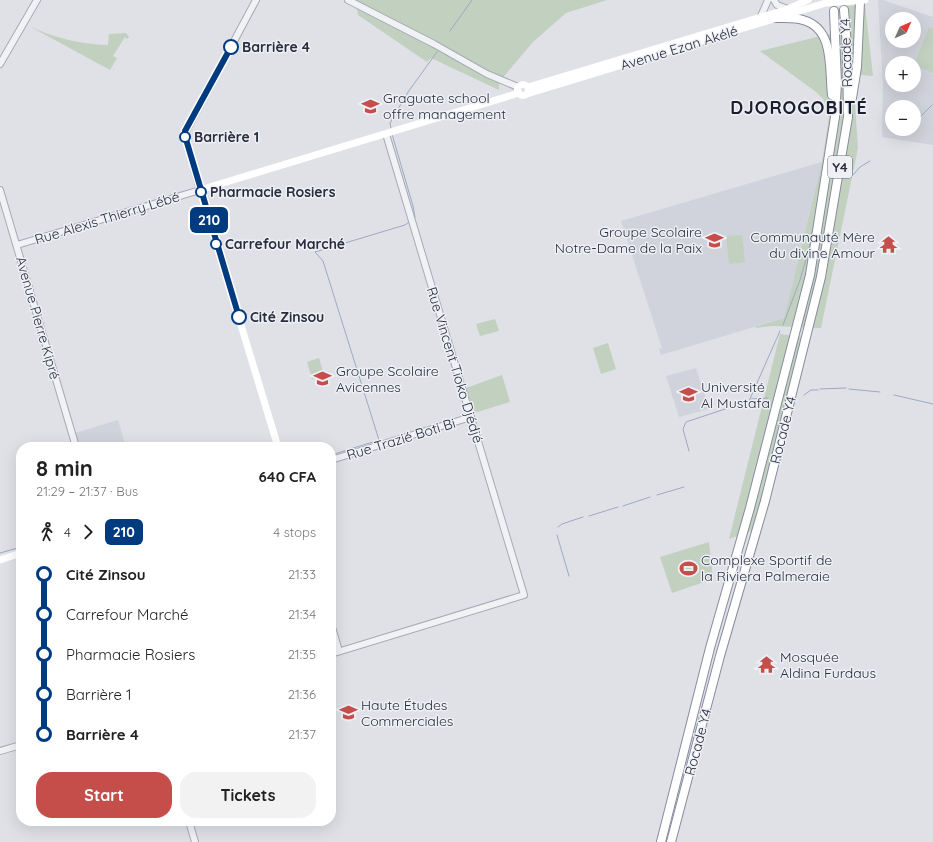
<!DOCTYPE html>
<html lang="en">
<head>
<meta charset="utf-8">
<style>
	:root { --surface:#fff; --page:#f2f2f2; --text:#222; --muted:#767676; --accent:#c54e4b }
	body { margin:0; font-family:Quicksand,sans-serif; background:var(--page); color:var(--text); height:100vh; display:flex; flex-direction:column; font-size:15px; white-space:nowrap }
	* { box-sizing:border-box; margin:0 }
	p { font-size:13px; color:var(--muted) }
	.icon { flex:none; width:22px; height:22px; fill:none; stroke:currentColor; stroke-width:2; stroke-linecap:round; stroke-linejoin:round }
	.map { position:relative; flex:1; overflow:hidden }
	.sheet { position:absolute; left:16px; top:442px; width:320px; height:384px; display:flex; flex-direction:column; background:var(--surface); border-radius:16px; box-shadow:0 4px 16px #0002 }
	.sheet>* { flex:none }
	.badge { padding:0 8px; border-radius:6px; font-size:14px; line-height:26px }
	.needle { width:26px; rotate:45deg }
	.tools { position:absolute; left:885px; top:12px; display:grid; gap:8px }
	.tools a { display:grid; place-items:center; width:36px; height:36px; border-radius:50%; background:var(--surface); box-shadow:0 4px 16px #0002; font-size:20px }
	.map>.badge { position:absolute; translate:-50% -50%; box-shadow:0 0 0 2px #fff }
	.legs { display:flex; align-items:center; gap:6px; height:44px; padding:0 20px; font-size:13px }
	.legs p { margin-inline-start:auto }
	.overview { display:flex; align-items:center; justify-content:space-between; height:68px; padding:0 20px }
	h1 { font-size:22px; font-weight:800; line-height:30px }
	.primary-button { display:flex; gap:8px; margin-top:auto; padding:8px 20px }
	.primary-button a { flex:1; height:46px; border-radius:16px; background:var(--accent); color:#fff; font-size:16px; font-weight:800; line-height:46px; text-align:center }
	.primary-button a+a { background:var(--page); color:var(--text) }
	ul { padding:0 20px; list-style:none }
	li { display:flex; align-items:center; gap:14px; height:40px; font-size:15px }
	li i { display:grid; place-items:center; width:6px; height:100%; margin:0 5px; background:currentColor }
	li i::after { content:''; width:10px; height:10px; margin:-5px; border:3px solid; border-radius:50%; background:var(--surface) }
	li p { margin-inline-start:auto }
	li:first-child i { background:linear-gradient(#0000 50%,currentColor 0) }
	li:last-child i { background:linear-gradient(currentColor 50%,#0000 0) }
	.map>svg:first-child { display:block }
</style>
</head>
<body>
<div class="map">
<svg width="933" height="842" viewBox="0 0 933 842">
	<rect width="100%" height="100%" fill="#dfe1e7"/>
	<g fill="#d1d3dc" fill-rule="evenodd">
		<path d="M878,0H883L933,17V145L882,137L883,86ZM892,19H914V41H892ZM892,63H914V85H892ZM892,107H914V129H892Z"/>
		<path d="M822,162L784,318L661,355L659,349L662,348L621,221Z"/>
		<path d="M696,368L709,409L679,417L666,376Z"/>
		<path d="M118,420L126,447H80L75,433Z"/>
	</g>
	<g fill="#c2d0c0">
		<path d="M356,0H607L566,13L533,42L505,75L499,84V90L431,58L427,62L358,15Z"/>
		<path d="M865,5L873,76L853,74L858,148L821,328L772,326L756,328L755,327L784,318L822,162L829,117L824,100L816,92L760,51L841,31L845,6Z"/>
		<path d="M29,26C55,38 79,44 108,45L109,34L126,33L129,37L127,39L125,37L113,56L117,58L110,70Z"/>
		<path d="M929,27L933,29V73L914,65Z"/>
		<path d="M742,235L745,262L729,264L726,236Z"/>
		<path d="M495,319L499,331L480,336L476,324Z"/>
		<path d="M780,334L810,338L760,528L729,539Z"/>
		<path d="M608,343L616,369L601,374L593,348Z"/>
		<path d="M319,358L324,375L312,379L307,362Z"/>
		<path d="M502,375L510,402L474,413L466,388Z"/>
		<path d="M709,542L713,579L672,593L660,557Z"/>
	</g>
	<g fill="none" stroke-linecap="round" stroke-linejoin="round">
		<g stroke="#9ca9c5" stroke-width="1">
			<path d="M450,31L472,0"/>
			<path d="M914,123L932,105"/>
			<path d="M391,129L390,123L408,92L437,52"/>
			<path d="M392,134L413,206L415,217"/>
			<path d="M853,175L860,167L870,161"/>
			<path d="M783,325L800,280L811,242"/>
			<path d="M820,389L846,388"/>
			<path d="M849,389L880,392"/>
			<path d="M804,395L811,390H818"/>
			<path d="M894,395L933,404"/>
			<path d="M751,399L768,398"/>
			<path d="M689,451L683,429L686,422L749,401L780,331"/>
			<path d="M331,455L379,440L323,261L315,252L405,225L409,222"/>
			<path d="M657,495L684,487"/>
			<path d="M623,506L650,497"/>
			<path d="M589,516L618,507"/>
			<path d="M558,527L562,524L583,517"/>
			<path d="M557,535L569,576"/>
			<path d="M0,553L21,547"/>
		</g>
		<defs>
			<g id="tertiary">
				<path d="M348,0L434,44L487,74L518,87"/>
				<path d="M774,0L777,5L788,9"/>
				<path d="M761,16L768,0"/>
				<path d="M0,64L37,0"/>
				<path d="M0,190L76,447"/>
				<path d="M17,245L200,190L185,133L256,0"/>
				<path d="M331,460L471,417"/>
				<path d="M331,624L339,651"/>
				<path d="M331,654L524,595L386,134"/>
				<path d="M0,751L21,745"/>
				<path d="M189,821L195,842"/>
			</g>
			<g id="trunk">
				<path d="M775,18C784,18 795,17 803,20C835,29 829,69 832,95"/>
				<path d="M852,98L857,67L860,2"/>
				<path d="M661,842L710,648L750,508L810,275L835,117L837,83L834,11"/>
				<path d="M671,842L720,656L765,501L821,277L848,117L847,46L844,10"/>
			</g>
		</defs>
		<use href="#tertiary" stroke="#a8abb4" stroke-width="8"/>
		<use href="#trunk" stroke="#878c9d" stroke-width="10"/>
		<use href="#tertiary" stroke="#f1f2f6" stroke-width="6"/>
		<g stroke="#fff" stroke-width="7">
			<circle cx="523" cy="90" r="5.5"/>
			<path d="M528,87L788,9L808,0"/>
			<path d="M527,94L826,3L865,0"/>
			<path d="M278,447L200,190L519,93"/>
			<path d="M0,560L21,553"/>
		</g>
		<use href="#trunk" stroke="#fff" stroke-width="8"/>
	</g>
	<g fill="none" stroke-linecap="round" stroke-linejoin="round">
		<defs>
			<path id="line-1" d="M231,47L185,131V136L239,317"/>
		</defs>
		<use href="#line-1" stroke="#fff" stroke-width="9"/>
		<use href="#line-1" stroke="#003b80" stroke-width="6"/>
	</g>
	<defs>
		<symbol id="university-bare" viewBox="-9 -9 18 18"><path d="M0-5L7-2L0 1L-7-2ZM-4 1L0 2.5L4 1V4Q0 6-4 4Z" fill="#c54e4b" stroke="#eef0f5" stroke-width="2.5" paint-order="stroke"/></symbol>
		<symbol id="school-bare" viewBox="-9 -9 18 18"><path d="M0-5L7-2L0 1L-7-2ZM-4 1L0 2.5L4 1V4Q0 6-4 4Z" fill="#c54e4b" stroke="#eef0f5" stroke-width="2.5" paint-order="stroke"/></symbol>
		<symbol id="temple-bare" viewBox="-9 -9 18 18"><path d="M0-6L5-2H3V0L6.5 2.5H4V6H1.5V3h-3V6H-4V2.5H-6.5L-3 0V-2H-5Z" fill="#c54e4b" stroke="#eef0f5" stroke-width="2.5" paint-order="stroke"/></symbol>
		<symbol id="stadium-bare" viewBox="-9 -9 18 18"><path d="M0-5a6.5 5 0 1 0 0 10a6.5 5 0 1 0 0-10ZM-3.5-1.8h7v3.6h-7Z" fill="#c54e4b" stroke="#eef0f5" stroke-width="2.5" paint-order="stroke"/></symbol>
	</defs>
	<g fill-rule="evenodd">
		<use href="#university-bare" x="358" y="94" width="25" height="25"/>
		<use href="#school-bare" x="702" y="228" width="25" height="25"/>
		<use href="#temple-bare" x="876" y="232" width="25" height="25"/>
		<use href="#school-bare" x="310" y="366" width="25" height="25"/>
		<use href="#university-bare" x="676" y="382" width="25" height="25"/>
		<use href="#stadium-bare" x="676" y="556" width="25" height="25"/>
		<use href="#temple-bare" x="754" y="652" width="25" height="25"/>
		<use href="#university-bare" x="336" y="700" width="25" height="25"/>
	</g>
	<g fill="#fff" stroke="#003b80" stroke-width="2">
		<circle cx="231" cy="47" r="7"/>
		<circle cx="185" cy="137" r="5"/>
		<circle cx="201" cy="192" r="5"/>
		<circle cx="216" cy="244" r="5"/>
		<circle cx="239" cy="317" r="7"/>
	</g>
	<g text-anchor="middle" stroke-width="3" stroke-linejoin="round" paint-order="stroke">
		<rect fill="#eef0f5" stroke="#646874" stroke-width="1" x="828" y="156" width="24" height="22" rx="3"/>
		<g font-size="13" font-weight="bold" fill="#292d3d">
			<text x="840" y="172">Y4</text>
		</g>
		<g font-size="14" font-weight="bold" fill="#292d3d" stroke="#eef0f5" text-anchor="start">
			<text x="242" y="52">Barrière 4</text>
			<text x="194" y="142">Barrière 1</text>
			<text x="210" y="197">Pharmacie Rosiers</text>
			<text x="225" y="249">Carrefour Marché</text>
			<text x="250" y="322">Cité Zinsou</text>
		</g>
		<g font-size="14" fill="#292d3d" stroke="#eef0f5">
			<text transform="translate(679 48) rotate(-17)" y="5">Avenue Ezan Akélé</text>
			<text transform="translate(846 53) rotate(-92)" y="5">Rocade Y4</text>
			<text transform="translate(107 218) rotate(-17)" y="5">Rue Alexis Thierry Lébé</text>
			<text transform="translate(38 318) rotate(74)" y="5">Avenue Pierre Kipré</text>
			<text transform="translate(455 365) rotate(73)" y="5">Rue Vincent Tioko Djédjé</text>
			<text transform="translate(783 430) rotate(-76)" y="5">Rocade Y4</text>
			<text transform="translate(401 439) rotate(-17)" y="5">Rue Trazié Boti Bi</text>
			<text transform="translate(698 742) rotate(-75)" y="5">Rocade Y4</text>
		</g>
		<g font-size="14" fill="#292d3d" stroke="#eef0f5" text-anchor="start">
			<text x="383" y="103">Graguate school<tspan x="383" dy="16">offre management</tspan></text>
			<text x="702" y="237" text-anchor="end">Groupe Scolaire<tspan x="702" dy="16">Notre-Dame de la Paix</tspan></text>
			<text x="875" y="242" text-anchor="end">Communauté Mère<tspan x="875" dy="16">du divine Amour</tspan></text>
			<text x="336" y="376">Groupe Scolaire<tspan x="336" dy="16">Avicennes</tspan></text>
			<text x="701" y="392">Université<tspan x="701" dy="16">Al Mustafa</tspan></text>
			<text x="701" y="565">Complexe Sportif de<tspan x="701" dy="16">la Riviera Palmeraie</tspan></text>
			<text x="780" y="662">Mosquée<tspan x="780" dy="16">Aldina Furdaus</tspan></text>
			<text x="361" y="710">Haute Études<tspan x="361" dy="16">Commerciales</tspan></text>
		</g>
		<g font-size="18" font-weight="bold" letter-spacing="1" fill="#1b1e2e" stroke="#eef0f5">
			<text x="799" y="114">DJOROGOBITÉ</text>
		</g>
	</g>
</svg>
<div class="tools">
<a><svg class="needle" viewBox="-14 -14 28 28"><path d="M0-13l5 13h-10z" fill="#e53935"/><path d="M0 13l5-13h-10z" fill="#767676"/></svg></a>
<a>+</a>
<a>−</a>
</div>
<b class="badge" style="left:209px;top:220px;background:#003b80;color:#fff">210</b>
<section class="sheet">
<div class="overview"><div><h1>8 min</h1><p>21:29 – 21:37 · Bus</p></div><b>640 CFA</b></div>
<div class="legs"><svg class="icon" aria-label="walk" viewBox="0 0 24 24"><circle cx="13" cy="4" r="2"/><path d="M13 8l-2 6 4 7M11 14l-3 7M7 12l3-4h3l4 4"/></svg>4<svg class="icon" aria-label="forward" viewBox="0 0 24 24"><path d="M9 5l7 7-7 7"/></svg><b class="badge" style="background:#003b80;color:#fff">210</b><p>4 stops</p></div>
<ul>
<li><i style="color:#003b80"></i><b>Cité Zinsou</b><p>21:33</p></li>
<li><i style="color:#003b80"></i><span>Carrefour Marché</span><p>21:34</p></li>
<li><i style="color:#003b80"></i><span>Pharmacie Rosiers</span><p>21:35</p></li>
<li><i style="color:#003b80"></i><span>Barrière 1</span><p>21:36</p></li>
<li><i style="color:#003b80"></i><b>Barrière 4</b><p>21:37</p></li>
</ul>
<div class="primary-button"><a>Start</a><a>Tickets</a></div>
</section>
</div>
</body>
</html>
